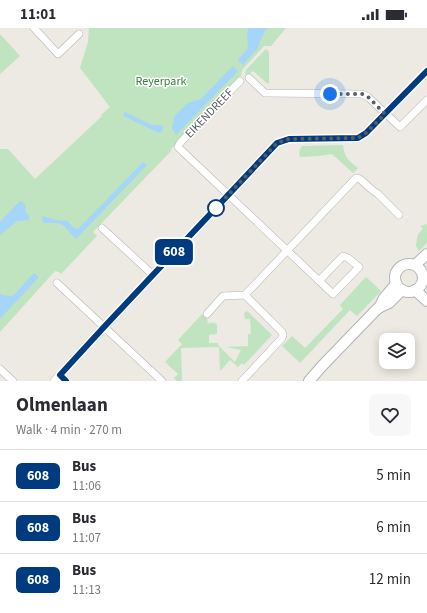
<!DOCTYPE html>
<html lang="en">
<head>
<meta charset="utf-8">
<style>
	:root { --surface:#fff; --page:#f7f7f7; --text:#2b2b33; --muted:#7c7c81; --line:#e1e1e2 }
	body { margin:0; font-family:"Source Sans 3",sans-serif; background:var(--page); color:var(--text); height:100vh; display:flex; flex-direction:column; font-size:15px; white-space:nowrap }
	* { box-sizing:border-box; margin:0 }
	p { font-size:13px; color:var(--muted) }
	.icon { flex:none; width:22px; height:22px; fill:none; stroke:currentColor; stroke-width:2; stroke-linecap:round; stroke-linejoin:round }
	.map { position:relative; height:353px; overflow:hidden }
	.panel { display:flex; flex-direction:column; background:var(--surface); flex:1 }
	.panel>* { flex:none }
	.badge { padding:0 8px; border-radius:6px; font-size:14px; line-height:26px }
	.controls { position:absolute; left:379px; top:305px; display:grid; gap:8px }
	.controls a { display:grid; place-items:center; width:36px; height:36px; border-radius:8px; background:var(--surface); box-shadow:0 2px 10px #0003; font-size:20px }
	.you { position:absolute; width:20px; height:20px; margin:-10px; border:3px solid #fff; border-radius:50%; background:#1a73e8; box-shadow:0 0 0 6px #1a73e833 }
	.map>.badge { position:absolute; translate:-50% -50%; box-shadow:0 0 0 2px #fff }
	.round { display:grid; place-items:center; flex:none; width:42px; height:42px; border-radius:8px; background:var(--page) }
	.overview { display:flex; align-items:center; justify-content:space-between; height:68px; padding:0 16px }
	h1 { font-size:19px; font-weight:700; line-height:30px }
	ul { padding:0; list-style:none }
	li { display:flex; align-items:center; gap:12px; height:52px; padding:0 16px; border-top:1px solid var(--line) }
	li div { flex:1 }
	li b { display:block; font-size:15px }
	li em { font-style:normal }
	li .badge { min-width:44px; font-weight:700; text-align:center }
	.status { display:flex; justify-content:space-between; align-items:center; height:28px; padding:0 20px; background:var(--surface); direction:ltr }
	.status svg { height:11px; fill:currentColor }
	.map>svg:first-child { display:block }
</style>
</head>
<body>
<div class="status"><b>11:01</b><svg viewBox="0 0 49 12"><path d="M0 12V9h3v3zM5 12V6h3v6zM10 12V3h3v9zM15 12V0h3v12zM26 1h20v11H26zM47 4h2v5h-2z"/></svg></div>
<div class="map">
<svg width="427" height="353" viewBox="0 0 427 353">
	<rect width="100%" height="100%" fill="#eceae2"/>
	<g fill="#c0e3c0">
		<path d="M89,0H286L271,18H264L242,42C242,46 240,49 238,52L174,118L170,122H172L93,204L97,208L61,246L59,244L55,243L0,304V121H8L35,151L102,88L101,87L110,79L80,40L88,14Z"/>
		<path d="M0,6L20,28L0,46Z"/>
		<path d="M266,21L269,24V55L268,56L253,43L247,48L245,46L246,42Z"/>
		<path d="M343,117C344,129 349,133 358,140L353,145L332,126L319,128L300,129C299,124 299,122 302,118Z"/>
		<path d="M427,196V215L419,223L417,220L416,217L418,206L423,201L420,198Z"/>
		<path d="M366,249L381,263L357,288L350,282L300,335L282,318L292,308L305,320L343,281L340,277Z"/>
		<path d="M247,283L272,307L244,337L242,335L238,339L230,332L220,343L219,319L181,320L182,353H177L174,350L178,346L165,334L182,316L178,312L202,286L208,292L207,294L209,296L211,294L213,296L214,294L217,297V306L209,307V315H218V317L235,334L241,322L226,319L248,318V306H251L250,291H245L244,285Z"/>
	</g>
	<g fill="#a5d6f9">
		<path d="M249,0H268L264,4L257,21L243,37L238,32L248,20L247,4Z"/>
		<path d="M233,38L238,43L176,107L172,100L175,87L188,75L201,71Z"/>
		<path d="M125,84L152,97H162L163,99L162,103L159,105L123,88Z"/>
		<path d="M143,134L147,137L76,211L63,197L57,195H43L42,188L56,192L68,193L72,199L78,201Z"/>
		<path d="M20,173H21L25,176L26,185L27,186L29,187V192L17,193L0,207V194Z"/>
		<path d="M34,245H35L38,248V250L0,291V265L2,267L13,268Z"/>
	</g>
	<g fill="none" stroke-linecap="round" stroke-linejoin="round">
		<defs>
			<g id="street">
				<path d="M34,0L58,26L79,6"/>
				<path d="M249,50L265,65L362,66L368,69L400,99L427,72"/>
				<path d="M240,53L180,115L178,119L333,266L359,239L348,230L343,228L319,253"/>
				<path d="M102,200L153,247"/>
				<path d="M57,255L162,353"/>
				<path d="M207,286L223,268L245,267L356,150L360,151L371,161L378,166L399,187"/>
				<path d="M0,341L13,353"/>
				<path d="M60,347L66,353"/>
				<path d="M54,353L277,115L289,111L358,110L366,105L427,43"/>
				<path d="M242,353L282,310L283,307L282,304L245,267"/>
			</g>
			<g id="secondary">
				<circle cx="409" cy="250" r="14"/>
				<path d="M415,237L427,226"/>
				<path d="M415,262L427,273"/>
				<path d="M379,280L384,270L396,256"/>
				<path d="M309,353L322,338L378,280L389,275L402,262"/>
			</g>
		</defs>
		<use href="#street" stroke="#b3b5b9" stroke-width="8"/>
		<use href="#secondary" stroke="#b1b5b9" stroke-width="12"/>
		<use href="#street" stroke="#fff" stroke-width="7"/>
		<use href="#secondary" stroke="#fff" stroke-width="10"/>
	</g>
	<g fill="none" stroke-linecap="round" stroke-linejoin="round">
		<defs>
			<path id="line" d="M66,353L60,347L104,299L277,115L289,111L358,110L366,105L427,43"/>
		</defs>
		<use href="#line" stroke="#fff" stroke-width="9"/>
		<use href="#line" stroke="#003b80" stroke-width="6"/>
		<path stroke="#5a5e62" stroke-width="4" stroke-dasharray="0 7.2" d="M216,180L277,115L289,111L358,110L366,105L385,86L368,69L362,66H330"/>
	</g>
	<circle fill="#fff" stroke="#003b80" stroke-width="2" cx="216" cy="180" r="8"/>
	<g text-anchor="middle" stroke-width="3" stroke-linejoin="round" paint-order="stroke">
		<g font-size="12" fill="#3a813c" stroke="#fff">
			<text x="161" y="57">Reyerpark</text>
		</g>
		<g font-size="12" fill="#5a5e62" stroke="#fff">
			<text transform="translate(209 85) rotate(-46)" y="4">EIKENDREEF</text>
		</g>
	</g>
</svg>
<div class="controls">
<a><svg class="icon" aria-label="layers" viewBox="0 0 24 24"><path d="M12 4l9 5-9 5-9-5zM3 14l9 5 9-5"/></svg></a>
</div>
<div class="you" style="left:330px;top:66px"></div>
<b class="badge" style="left:174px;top:224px;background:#003b80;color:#fff">608</b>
</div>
<section class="panel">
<div class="overview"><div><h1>Olmenlaan</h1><p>Walk · 4 min · 270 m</p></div><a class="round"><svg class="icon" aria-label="heart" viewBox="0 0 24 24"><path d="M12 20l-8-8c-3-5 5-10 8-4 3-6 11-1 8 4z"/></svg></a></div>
<ul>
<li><span class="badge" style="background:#003b80;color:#fff">608</span><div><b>Bus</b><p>11:06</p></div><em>5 min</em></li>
<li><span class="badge" style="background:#003b80;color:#fff">608</span><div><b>Bus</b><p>11:07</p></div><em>6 min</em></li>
<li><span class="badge" style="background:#003b80;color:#fff">608</span><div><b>Bus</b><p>11:13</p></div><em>12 min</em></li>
</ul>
</section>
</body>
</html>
